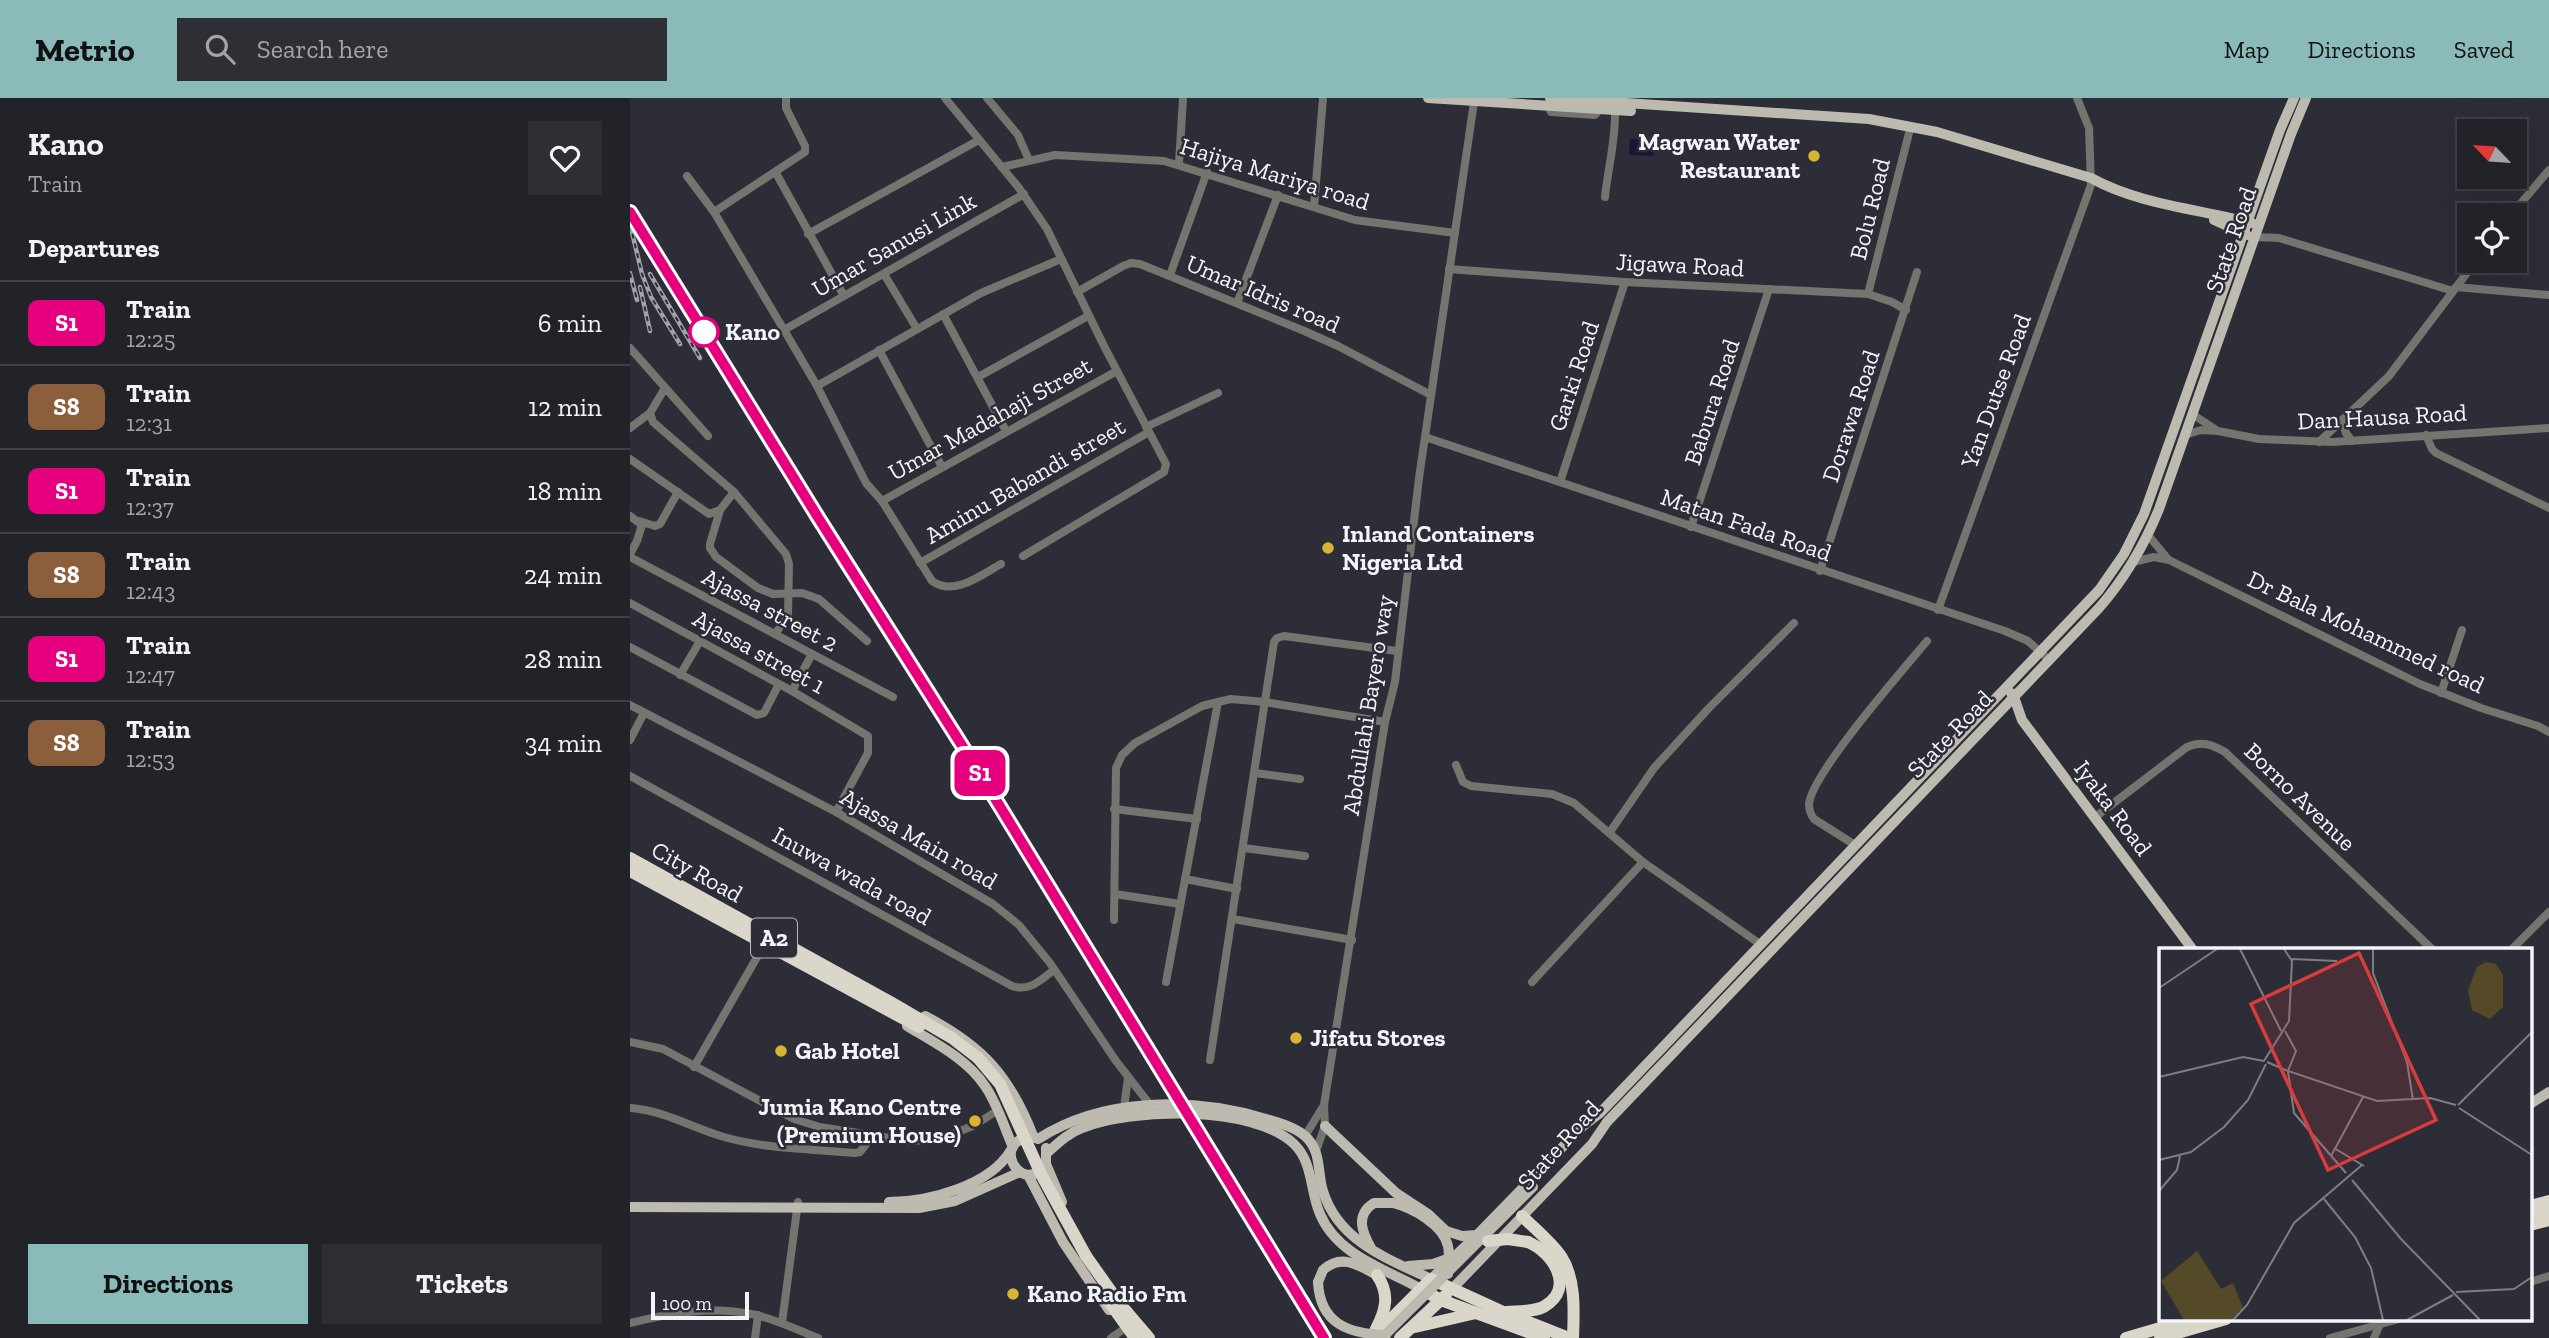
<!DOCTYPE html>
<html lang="en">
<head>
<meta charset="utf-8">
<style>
	:root { --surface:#222229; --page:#2e2f35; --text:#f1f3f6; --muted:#a2a4a8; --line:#3f3f46; --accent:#8bbbb9 }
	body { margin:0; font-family:"Zilla Slab",serif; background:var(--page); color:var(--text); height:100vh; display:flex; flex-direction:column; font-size:26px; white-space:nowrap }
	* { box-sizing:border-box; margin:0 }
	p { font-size:23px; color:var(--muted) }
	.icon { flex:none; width:38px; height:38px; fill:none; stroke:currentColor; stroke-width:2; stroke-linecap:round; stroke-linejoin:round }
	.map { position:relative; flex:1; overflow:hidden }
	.side { display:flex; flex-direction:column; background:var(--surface); width:630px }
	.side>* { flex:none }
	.badge { padding:0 14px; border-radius:10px; font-size:24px; line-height:46px }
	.needle { width:46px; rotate:295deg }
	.tools { position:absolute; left:1827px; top:21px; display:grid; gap:14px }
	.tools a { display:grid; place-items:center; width:70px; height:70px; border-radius:0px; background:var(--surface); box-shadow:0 7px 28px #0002,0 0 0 2px var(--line); font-size:35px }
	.scale { position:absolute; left:21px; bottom:18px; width:98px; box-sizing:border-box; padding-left:7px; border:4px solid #f4f4fb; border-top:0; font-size:19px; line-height:24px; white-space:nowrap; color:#f4f4fb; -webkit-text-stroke:5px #2d2d37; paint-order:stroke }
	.map>.badge { position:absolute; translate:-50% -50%; box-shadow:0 0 0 4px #fff }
	h2 { padding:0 28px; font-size:26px; line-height:63px }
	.round { display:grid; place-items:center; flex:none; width:74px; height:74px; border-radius:0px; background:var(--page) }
	.summary { display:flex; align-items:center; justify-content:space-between; height:119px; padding:0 28px }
	h1 { font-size:33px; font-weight:700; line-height:52px }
	.primary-button { display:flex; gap:14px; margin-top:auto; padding:14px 28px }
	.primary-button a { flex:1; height:80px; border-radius:0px; background:var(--accent); color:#111; font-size:28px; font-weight:700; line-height:80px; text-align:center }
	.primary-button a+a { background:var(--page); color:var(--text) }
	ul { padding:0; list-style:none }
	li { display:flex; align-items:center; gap:21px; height:84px; padding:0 28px; border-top:2px solid var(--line) }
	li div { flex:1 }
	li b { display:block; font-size:26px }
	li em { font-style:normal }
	li .badge { min-width:77px; font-weight:700; text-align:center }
	header { display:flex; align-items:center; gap:42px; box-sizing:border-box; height:98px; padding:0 35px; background:var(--accent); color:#111 }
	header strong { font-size:33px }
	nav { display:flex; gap:38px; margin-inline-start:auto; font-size:24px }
	.search { width:490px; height:63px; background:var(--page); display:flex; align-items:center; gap:18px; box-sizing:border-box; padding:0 24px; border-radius:0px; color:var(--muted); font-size:26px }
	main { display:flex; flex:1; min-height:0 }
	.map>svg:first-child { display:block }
</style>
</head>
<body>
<header>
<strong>Metrio</strong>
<div class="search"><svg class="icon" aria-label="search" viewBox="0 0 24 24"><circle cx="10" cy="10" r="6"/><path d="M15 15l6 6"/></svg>Search here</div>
<nav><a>Map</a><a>Directions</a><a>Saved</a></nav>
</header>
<main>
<section class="side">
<div class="summary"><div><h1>Kano</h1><p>Train</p></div><a class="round"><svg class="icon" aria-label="heart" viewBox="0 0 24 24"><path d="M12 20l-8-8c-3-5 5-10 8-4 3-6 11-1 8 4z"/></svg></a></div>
<h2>Departures</h2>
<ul>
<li><span class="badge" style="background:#e6007e;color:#fff">S1</span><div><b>Train</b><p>12:25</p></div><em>6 min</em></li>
<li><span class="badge" style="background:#8b5e3c;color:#fff">S8</span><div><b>Train</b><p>12:31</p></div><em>12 min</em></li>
<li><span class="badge" style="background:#e6007e;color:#fff">S1</span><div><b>Train</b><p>12:37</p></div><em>18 min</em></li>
<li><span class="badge" style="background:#8b5e3c;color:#fff">S8</span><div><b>Train</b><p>12:43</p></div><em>24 min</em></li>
<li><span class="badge" style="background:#e6007e;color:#fff">S1</span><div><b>Train</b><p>12:47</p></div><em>28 min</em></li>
<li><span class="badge" style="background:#8b5e3c;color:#fff">S8</span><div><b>Train</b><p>12:53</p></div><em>34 min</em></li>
</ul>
<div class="primary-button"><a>Directions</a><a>Tickets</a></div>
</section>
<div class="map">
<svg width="1919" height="1240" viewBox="0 0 1919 1240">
	<rect width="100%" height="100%" fill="#2d2d37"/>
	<path fill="#171635" d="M1000,41L1025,42L1024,58L999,57Z"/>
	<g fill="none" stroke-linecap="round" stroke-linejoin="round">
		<g stroke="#76746f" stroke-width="8">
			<path d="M315,0L389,90L417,131L474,248L536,366L534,374L393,458"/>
			<path d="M357,0L388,37L399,62"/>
			<path d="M918,8L921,14L965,17L970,11"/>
			<path d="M549,66L553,0"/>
			<path d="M372,69L425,57L534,63L725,122L825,135"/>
			<path d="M146,75L214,198"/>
			<path d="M57,78L84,114L154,232L187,288L236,385L252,403L302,483C324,499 351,477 371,466"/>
			<path d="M975,99C978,70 986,41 985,12"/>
			<path d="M684,109L693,0"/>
			<path d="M84,114L175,54V48L156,10V0"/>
			<path d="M1881,117L1919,72"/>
			<path d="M178,136L349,42"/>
			<path d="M1624,139L1649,140L1823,193"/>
			<path d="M819,171L995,184L1238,196L1262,204L1276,212"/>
			<path d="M254,176L287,231"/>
			<path d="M540,177L577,74"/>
			<path d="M1826,189L1919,197"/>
			<path d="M447,194L493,168L501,165L510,166L672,232L708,248L801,297"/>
			<path d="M1238,196L1279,35"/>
			<path d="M607,205L648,97"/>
			<path d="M313,216L376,333"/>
			<path d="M154,232L394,96"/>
			<path d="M0,250L78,338"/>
			<path d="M249,252L312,369"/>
			<path d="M348,279L458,218"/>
			<path d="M187,288L351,195L431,161"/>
			<path d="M35,290L20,315L23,324L104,394L156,456L159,466L158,518L145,536"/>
			<path d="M1562,316L1585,331"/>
			<path d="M1712,322L1716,335L1722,343"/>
			<path d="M516,329L588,295"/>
			<path d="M0,330L20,315"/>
			<path d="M1555,337L1571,332L1588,333L1629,341L1703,344L1919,330"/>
			<path d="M1796,337L1802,351L1806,355L1919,410"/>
			<path d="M795,339L1375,533L1398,543L1419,562"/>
			<path d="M1689,344L1759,278L1846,163"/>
			<path d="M0,361L79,416L90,412L104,394"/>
			<path d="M930,384L995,184"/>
			<path d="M252,403L487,273"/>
			<path d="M90,412L80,446V450L86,459L128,490L143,496L172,495L189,501L237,543"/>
			<path d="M0,418L12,427L7,443L0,456"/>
			<path d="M9,423L25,428L30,426L48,394"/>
			<path d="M1061,429L1139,191"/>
			<path d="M1518,437L1537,460"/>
			<path d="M0,459L263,599"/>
			<path d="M1503,464L1524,459L1539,462L1790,586L1851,610L1908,628L1919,634"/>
			<path d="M290,465L519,334"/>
			<path d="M1190,473L1287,174"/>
			<path d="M0,505L162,593L238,638V655L206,714"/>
			<path d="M1308,512L1461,87L1459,30L1447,0"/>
			<path d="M0,549L127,617L134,615L149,586"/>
			<path d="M50,577L70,543"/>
			<path d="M162,593L182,556"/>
			<path d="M1811,595L1832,532"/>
			<path d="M0,607L206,714L363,806L389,827L420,865L486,963L521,1008"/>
			<path d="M0,642L14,615"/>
			<path d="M826,667L833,684L841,688L922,696L944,705L1013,764L1130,846"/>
			<path d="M625,675L670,681"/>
			<path d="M0,678L382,888C400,894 410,882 424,872"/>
			<path d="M484,711L567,721"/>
			<path d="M1464,720L1557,649C1572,643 1581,646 1595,654L1803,852"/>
			<path d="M980,734L1024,670L1078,611L1164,525"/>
			<path d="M1225,747L1184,721C1181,717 1179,711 1179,706C1182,675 1273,572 1297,543"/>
			<path d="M614,750L675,758"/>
			<path d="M555,781L607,791"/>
			<path d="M485,796L550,806"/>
			<path d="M603,821L722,842"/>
			<path d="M484,822L486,670L492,657L505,645L572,608L588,604L601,601L635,604L755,624"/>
			<path d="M1881,852L1919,814"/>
			<path d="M536,884L588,604"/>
			<path d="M902,884L1013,764"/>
			<path d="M0,944L33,951L164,1021L190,1029L279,1043L300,1042L318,1038L345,1027L368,1012"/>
			<path d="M580,962L644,544L647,540L654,538L767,553"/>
			<path d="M64,969L134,847"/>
			<path d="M0,1010C33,1012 63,1030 94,1039C136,1051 182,1051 225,1055L230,1054L243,1037"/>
			<path d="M494,1010L498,980"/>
			<path d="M675,1038L694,1007"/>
			<path d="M686,1053L695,1028L694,1007L755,624L765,584L789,380L844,4"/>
			<path d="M1900,1184L1919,1178"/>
			<path d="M0,1225C41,1215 84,1207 126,1217C147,1222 168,1232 188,1240"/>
			<path d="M152,1225L168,1104"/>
			<path d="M125,1240L128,1217"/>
			<path d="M481,1240L497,1229"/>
			<path d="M1700,1240L1769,1221"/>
			<path d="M1744,1240L1750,1226"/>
		</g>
		<g stroke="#bdbab0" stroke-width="10">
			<path d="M798,0L1001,13"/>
			<path d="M920,0L1239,21L1307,34L1461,80C1510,107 1569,111 1622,125"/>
			<path d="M1584,122L1617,137"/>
			<path d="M1381,595L1384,599L1392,622L1563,852"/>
			<path d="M295,918C353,948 380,978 404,1040"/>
			<path d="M277,928C305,945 337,961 355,988C368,1007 374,1029 383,1049"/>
			<path d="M1900,1006L1919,994"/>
			<path d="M695,1028L766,1095L798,1116L816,1133L832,1138L847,1137"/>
			<path d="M401,1039C359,1043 392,1100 416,1066"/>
			<path d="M408,1041C473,999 564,999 636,1021C649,1025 665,1029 675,1038C692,1053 687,1074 693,1093C708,1143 758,1161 801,1181L847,1137L953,1028L970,1015L1469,492L1494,456L1514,416L1650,32L1664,0"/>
			<path d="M416,1050V1066L432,1104"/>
			<path d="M417,1055C428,1045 438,1035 452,1030C502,1010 623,1007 664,1046C683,1064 680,1093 690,1116C707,1157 755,1171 791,1191"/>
			<path d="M398,1077L433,1144L479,1212"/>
			<path d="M259,1104C298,1104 360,1088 381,1052"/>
			<path d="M0,1109L289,1110L325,1103L390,1074"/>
			<path d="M741,1150C732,1134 725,1117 744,1105H763"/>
			<path d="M778,1168L803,1166L820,1160"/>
			<path d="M688,1184L693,1172C711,1156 727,1166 745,1176"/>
			<path d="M821,1192L962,1046L977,1024L1469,510C1495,480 1514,448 1529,411L1661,36L1676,0"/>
		</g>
		<g stroke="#dad6ca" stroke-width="12">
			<path d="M0,760L262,905L322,940L348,960"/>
			<path d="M0,773L289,929"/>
			<path d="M1900,1108L1919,1103"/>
			<path d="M1900,1117L1919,1113"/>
			<path d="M892,1118C905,1131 920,1143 931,1158C946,1181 944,1214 943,1240"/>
			<path d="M1900,1127L1919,1122"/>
			<path d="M456,1158L490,1206L519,1240"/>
			<path d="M791,1191L811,1202L914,1240"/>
			<path d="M477,1201L505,1240"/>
			<path d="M877,1214C890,1213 905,1214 915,1208C946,1189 922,1154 898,1144"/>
			<path d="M785,1229L846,1215"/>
			<path d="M746,1231C756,1212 760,1196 747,1177"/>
			<path d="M742,1240L801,1181L873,1214L939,1240"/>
			<path d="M770,1240L816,1197"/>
			<path d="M1496,1240L1561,1221"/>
			<path d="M1530,1240L1596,1221"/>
		</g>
		<defs>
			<g id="rail">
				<path d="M0,114L189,421L355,684L694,1240"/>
				<path d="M0,126L12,176L21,199L50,246"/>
				<path d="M0,175L7,202"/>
				<path d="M20,176L70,260"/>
				<path d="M10,189L20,233"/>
			</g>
		</defs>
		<use href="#rail" stroke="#a2a2aa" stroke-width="4.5"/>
		<use href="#rail" stroke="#2d2d37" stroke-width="2" stroke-dasharray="5" stroke-linecap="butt"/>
		<g stroke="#bdbab0" stroke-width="10">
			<path d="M763,1105C783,1110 813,1127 818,1148C820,1157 818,1167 818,1176"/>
			<path d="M688,1184C690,1226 719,1236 756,1237"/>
			<path d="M752,1240L903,1089"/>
		</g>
		<g stroke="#dad6ca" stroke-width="12">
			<path d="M348,960L370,986L412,1078L456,1158"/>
			<path d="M858,1143L878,1141L898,1144"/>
		</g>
	</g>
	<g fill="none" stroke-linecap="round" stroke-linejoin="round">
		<defs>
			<path id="line" d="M0,114L189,421L355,684L694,1240"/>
		</defs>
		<use href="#line" stroke="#fff" stroke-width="16"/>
		<use href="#line" stroke="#e6007e" stroke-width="10"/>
	</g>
	<g fill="#d7b434" stroke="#2d2d37" stroke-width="2.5">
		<circle cx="1184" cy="58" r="7"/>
		<circle cx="698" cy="450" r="7"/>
		<circle cx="666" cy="940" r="7"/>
		<circle cx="151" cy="953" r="7"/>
		<circle cx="345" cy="1023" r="7"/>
		<circle cx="383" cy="1196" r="7"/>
	</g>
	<circle fill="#fff" stroke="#e6007e" stroke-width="3.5" cx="74" cy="234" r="14"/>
	<g text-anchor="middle" stroke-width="5" stroke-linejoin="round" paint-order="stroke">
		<rect fill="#2d2d37" stroke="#b8b8c0" stroke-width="2" x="121" y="820.5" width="46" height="39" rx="5"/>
		<g font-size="23" font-weight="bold" fill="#f4f4fb">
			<text x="144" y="848">A2</text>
		</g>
		<g font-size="24" font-weight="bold" fill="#f4f4fb" stroke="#2d2d37" text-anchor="start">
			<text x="1170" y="52" text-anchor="end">Magwan Water<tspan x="1170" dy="28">Restaurant</tspan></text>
			<text x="712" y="444">Inland Containers<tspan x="712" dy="28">Nigeria Ltd</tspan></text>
			<text x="680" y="948">Jifatu Stores</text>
			<text x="165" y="961">Gab Hotel</text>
			<text x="331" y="1017" text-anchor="end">Jumia Kano Centre<tspan x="331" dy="28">(Premium House)</tspan></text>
			<text x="397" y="1204">Kano Radio Fm</text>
		</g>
		<g font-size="24" fill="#f4f4fb" stroke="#2d2d37">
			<text transform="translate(645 76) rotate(17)" y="8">Hajiya Mariya road</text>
			<text transform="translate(1240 111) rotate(-76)" y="8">Bolu Road</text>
			<text transform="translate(1601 142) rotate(-71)" y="8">State Road</text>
			<text transform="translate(264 147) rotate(-30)" y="8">Umar Sanusi Link</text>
			<text transform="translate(1050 167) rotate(3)" y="8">Jigawa Road</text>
			<text transform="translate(633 196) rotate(23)" y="8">Umar Idris road</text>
			<text transform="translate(944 278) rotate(-72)" y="8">Garki Road</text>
			<text transform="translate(1366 293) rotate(-70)" y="8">Yan Dutse Road</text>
			<text transform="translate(1082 304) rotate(-72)" y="8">Babura Road</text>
			<text transform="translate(1221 318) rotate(-72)" y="8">Dorawa Road</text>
			<text transform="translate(1752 319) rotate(-3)" y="8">Dan Hausa Road</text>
			<text transform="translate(360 321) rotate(-29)" y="8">Umar Madahaji Street</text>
			<text transform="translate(395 383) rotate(-30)" y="8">Aminu Babandi street</text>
			<text transform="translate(1116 427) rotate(19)" y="8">Matan Fada Road</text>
			<text transform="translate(140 512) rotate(28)" y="8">Ajassa street 2</text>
			<text transform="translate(1736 534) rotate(25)" y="8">Dr Bala Mohammed road</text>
			<text transform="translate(129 554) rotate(29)" y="8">Ajassa street 1</text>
			<text transform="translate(738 607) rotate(-81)" y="8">Abdullahi Bayero way</text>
			<text transform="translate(1320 636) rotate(-46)" y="8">State Road</text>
			<text transform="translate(1670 699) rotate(44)" y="8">Borno Avenue</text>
			<text transform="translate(1483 710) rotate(53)" y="8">Iyaka Road</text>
			<text transform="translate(289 741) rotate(30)" y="8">Ajassa Main road</text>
			<text transform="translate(67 774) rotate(29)" y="8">City Road</text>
			<text transform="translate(222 778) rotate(29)" y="8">Inuwa wada road</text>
			<text transform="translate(929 1047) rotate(-48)" y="8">State Road</text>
		</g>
		<g font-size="24" font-weight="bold" fill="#f4f4fb" stroke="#2d2d37" text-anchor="start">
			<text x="95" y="242">Kano</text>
		</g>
	</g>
	<g transform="translate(1529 850)">
		<rect width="373" height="373" fill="#2d2d37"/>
		<path d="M327,14L337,16L344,27V59L331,71L313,62L309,42L318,19ZM38,303L62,341L74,335L84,360L72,372H25L2,333Z" fill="#544a28"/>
		<path fill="none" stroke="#7d7d85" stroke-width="2" d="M81,1L122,83M214,1V25L248,114L254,152M133,11L178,13M0,40L58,1M126,83L137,103L129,123L218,153L271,150L297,157M105,113L130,73L133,13L125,1M108,114L129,123L135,165L187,225M0,129L84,109L105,113M299,157L373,84M300,160L373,207M175,200L205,218M172,208L204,149M0,212L32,204L65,179L89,152L107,116M193,232L242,291L321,372M0,243L18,222L21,208M165,251L196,289L212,320L224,372M297,344L355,341L373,329M74,372L88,357L135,275L203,217M248,372L294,347"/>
		<path fill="#d93c3d" fill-opacity="0.15" stroke="#d93c3d" stroke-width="3.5" d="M200,5L277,172L169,222L92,56Z"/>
		<rect width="373" height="373" fill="none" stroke="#f4f4fb" stroke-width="3.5"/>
	</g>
</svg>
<div class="tools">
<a><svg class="needle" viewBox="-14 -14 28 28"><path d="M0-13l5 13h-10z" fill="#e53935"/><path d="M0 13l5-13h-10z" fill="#a2a4a8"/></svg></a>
<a><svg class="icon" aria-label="locate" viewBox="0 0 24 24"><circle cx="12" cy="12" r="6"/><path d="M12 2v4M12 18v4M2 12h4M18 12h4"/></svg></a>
</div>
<div class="scale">100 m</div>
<b class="badge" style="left:350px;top:675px;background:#e6007e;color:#fff">S1</b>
</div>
</main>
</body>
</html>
